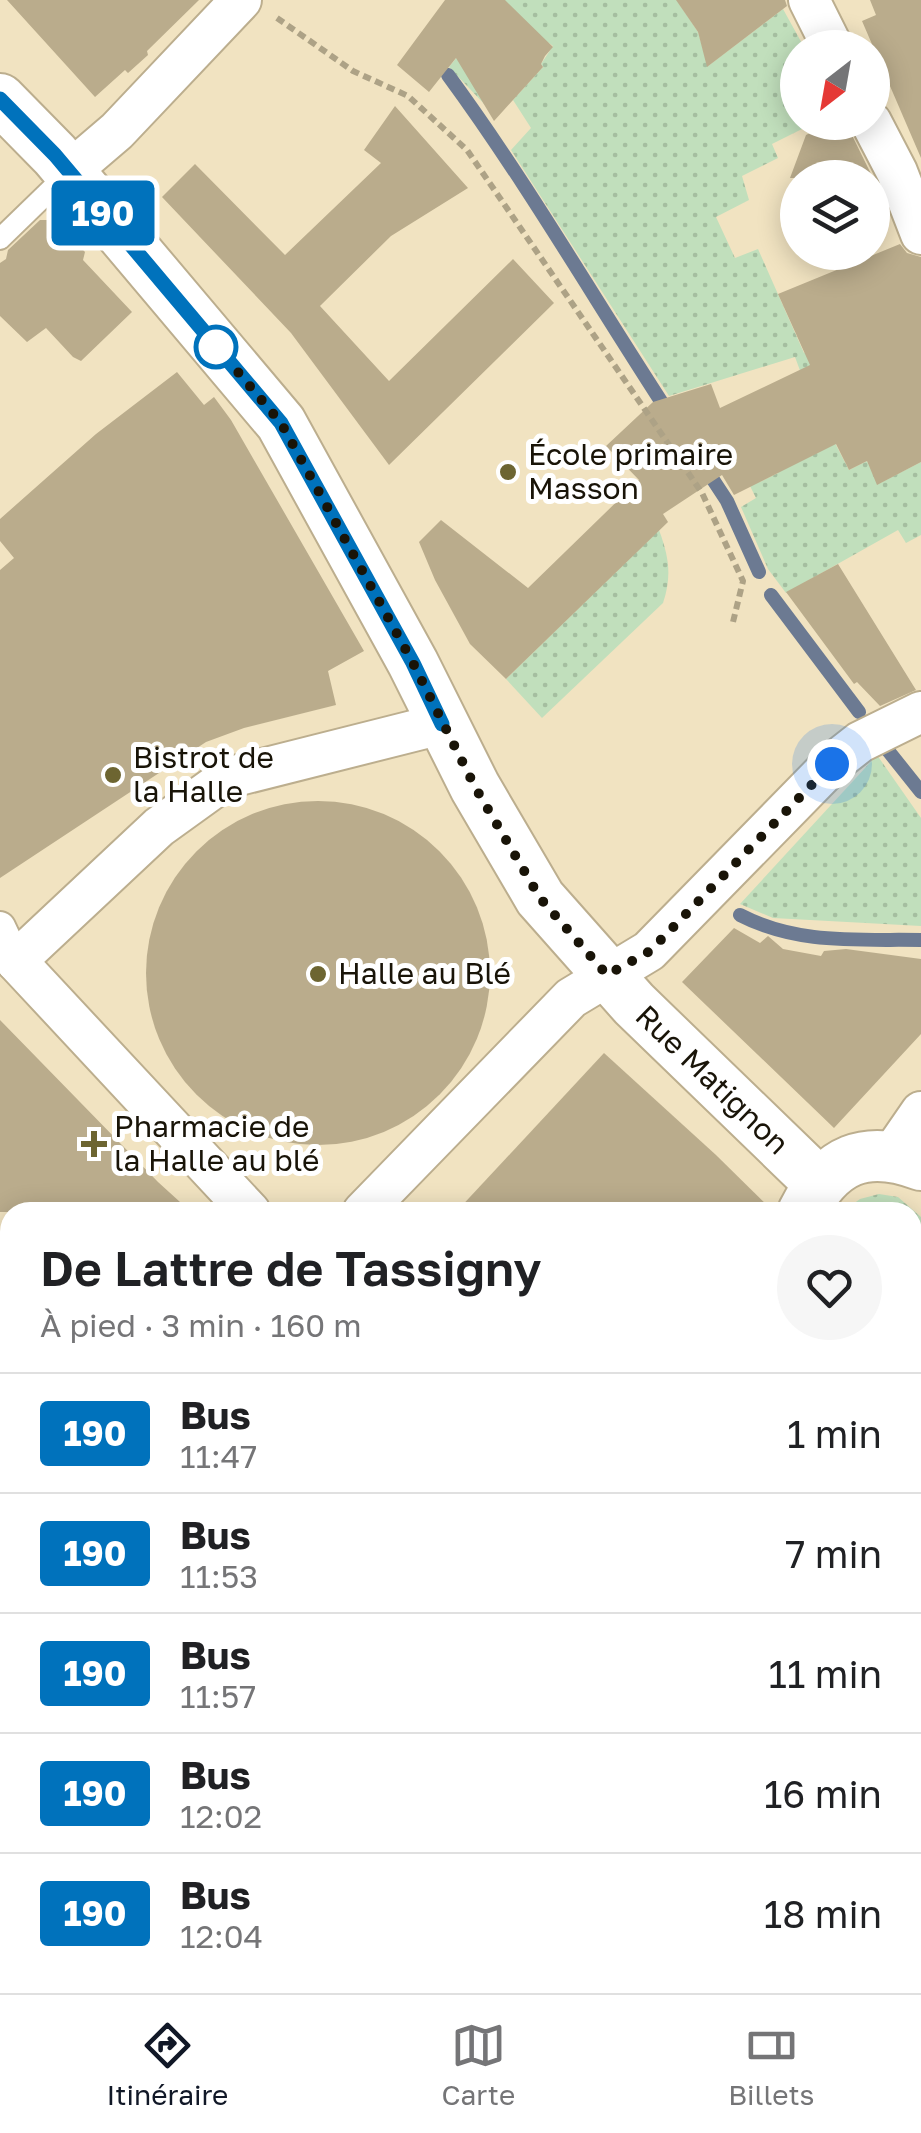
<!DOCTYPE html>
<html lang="fr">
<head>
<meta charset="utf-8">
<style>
	:root { --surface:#fff; --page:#f6f6f6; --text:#202124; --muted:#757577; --line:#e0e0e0; --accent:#111827 }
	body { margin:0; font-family:"Golos Text",sans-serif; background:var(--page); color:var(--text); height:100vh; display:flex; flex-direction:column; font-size:38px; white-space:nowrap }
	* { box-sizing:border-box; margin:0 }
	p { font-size:32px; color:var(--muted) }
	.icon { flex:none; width:55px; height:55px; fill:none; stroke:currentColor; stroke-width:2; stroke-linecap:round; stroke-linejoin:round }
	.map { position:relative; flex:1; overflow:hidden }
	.panel { position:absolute; left:0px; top:1202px; width:922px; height:792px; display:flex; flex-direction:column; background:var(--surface); border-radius:30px 30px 0 0; box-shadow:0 5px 25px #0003 }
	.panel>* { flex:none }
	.badge { padding:0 20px; border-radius:8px; font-size:35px; line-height:65px }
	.needle { width:65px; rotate:211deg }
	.tools { position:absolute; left:780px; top:30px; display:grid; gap:20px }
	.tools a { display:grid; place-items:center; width:110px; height:110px; border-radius:50%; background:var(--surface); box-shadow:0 5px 25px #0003; font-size:50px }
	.you { position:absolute; width:50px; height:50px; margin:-25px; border:8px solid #fff; border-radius:50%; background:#1a73e8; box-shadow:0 0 0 15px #1a73e833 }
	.map>.badge { position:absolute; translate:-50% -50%; box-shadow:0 0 0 5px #fff }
	.round { display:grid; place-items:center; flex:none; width:105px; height:105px; border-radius:52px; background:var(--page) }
	.summary { display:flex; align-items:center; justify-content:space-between; height:170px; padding:0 40px }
	h1 { font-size:48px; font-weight:600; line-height:75px }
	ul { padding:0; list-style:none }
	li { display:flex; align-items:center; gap:30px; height:120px; padding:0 40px; border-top:2px solid var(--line) }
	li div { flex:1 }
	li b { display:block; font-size:38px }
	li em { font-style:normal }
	li .badge { min-width:110px; font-weight:700; text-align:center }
	.dock { display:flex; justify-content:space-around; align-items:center; height:140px; border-top:2px solid var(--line); background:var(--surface); font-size:28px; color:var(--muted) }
	.dock a { display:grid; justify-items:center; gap:5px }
	.dock .active { color:var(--accent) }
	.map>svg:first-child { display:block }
</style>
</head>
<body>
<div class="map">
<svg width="921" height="1993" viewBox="0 0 921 1993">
	<defs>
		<pattern id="green-dots" width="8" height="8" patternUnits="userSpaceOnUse" patternTransform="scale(2.5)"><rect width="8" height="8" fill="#c1dfbc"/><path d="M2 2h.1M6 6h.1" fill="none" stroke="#a5bea0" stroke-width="1.8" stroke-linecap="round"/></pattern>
	</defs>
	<rect width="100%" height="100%" fill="#f1e3c1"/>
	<g fill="url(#green-dots)">
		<path d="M503,0H680L678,2L698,32L708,66L783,9L804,47L798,48V122L814,123L772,144L778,158L742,176L749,200L716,217L735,258L758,249L804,353L851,331L835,443L849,470L867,461L878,484L921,462V535L906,543L898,530L786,593L768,569L741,507L756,498L731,448L741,444L760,482L778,473L762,441L815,411L795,357L669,396L511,150L531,128L513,100L543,67L541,64L553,46L546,41L488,108L449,67Z"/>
		<path d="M659,530C669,557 672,576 663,603L542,718L506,679Z"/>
		<path d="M877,755L921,818V926L773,918L740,904Z"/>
		<path d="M879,1194L898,1197L921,1217V1273L913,1282L912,1212H842L860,1199Z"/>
	</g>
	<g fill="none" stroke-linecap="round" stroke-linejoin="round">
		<g stroke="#6c7a92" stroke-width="14">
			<path d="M448,75C528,184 596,302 670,415"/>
			<path d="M704,466L727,501L759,572"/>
			<path d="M771,595L859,712"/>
			<path d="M882,743L921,792"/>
			<path d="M740,915C798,945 857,939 921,940"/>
		</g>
	</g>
	<g fill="#baac8c">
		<path d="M7,0H199L147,51L148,55L128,73L125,70L95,97Z"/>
		<path d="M445,0H505L553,47L545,56L541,64L543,67L494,121L456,58L429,92L397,65Z"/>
		<path d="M676,0H785L787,6L707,67L698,32Z"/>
		<path d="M870,0H921V158L862,21L876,15Z"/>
		<path d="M395,106L468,188L391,236L320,306L389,381L513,259L554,303L389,465L291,333L162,197L195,164L285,255L381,163L364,150Z"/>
		<path d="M846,123L873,178H790L806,135L820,128L828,132Z"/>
		<path d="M40,220H55L85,252L83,260L132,312L81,361L73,357L46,328L27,342L0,316V263L6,259L8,250Z"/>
		<path d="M900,244L907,253L921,257V462L877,485L867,461L849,470L836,444L734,495L722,475L663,514L668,522L506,679L470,644L435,580L419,542L441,520L528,588L639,480L606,446L653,402L711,384L720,408L810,365L778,294Z"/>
		<path d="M177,372L204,405L214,397L231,420L364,651L328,671L336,705L244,728L206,742L0,878V570L14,558L0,541V519L96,434Z"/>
		<path d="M838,564L916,690L880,706L857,682L854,684L786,592Z"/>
		<circle cx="318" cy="973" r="172"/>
		<path d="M734,928L760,943L768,936L783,949L821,956L824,951L846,949L921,959V1034L834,1128L682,982Z"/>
		<path d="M0,1020L158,1182L191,1212H0Z"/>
		<path d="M604,1053L716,1155L774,1212H456Z"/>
	</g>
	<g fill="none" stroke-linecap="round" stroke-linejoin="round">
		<defs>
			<g id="service">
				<path d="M0,239L69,172"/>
				<path d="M912,1698L921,1695"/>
			</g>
			<path id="pedestrian" d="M0,927L16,961"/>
			<g id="minor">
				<path d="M809,0L833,48"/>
				<path d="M871,122L897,172L921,234"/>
				<path d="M69,172L117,131L241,0"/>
				<path d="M16,961L159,827L227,778L441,724"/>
				<path d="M16,961L250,1212"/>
				<path d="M892,1154L921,1112"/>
				<path d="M363,1212L571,998L649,951L832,764L860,742L921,712"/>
				<path d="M0,1691L10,1674"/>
				<path d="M0,1788L10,1783"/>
			</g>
			<g id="tertiary">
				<path d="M0,99L55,155L281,423L413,663L475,787L540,898L634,1004L819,1183"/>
				<path d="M803,1212C830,1159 865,1144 921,1165"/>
				<path d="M912,1312L921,1310"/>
				<path d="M912,1441L921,1455"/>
			</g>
		</defs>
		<use href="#service" stroke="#bcae8e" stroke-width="24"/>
		<use href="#pedestrian" stroke="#bcae8e" stroke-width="34"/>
		<use href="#minor" stroke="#bcae8e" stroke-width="44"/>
		<use href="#tertiary" stroke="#bcae8e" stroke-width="54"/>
		<g stroke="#ada286" stroke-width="6" stroke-dasharray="8 5" stroke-linecap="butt">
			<path d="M277,18L353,71L408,96L467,150L702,493L743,581L733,622"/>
			<path d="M330,1985L331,1993"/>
			<path d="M580,1985L584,1993"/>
		</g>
		<use href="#service" stroke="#fff" stroke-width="20"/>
		<use href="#pedestrian" stroke="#fff" stroke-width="30"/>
		<use href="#minor" stroke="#fff" stroke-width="40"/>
		<use href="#tertiary" stroke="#fff" stroke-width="50"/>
	</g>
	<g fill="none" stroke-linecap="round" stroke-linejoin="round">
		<defs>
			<path id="line" d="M0,99L55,155L281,423L413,663L442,724"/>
		</defs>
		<use href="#line" stroke="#fff" stroke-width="22"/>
		<use href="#line" stroke="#0072bc" stroke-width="15"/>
		<path stroke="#191408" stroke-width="10" stroke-dasharray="0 18" d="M216,347L210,339L281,423L413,663L475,787L540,898L607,975L650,951L832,764"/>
	</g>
	<circle fill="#fff" stroke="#0072bc" stroke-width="5" cx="216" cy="347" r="20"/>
	<g fill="#6d6531" stroke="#fff" stroke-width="4">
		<circle cx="508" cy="472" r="10"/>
		<circle cx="113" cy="775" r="10"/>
		<circle cx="318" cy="974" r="10"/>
		<path d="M89 1129h10v10h10v10h-10v10h-10v-10h-10v-10h10z"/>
	</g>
	<g text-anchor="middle" stroke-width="10" stroke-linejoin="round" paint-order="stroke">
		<g font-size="30" fill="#191408" stroke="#fff" text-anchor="start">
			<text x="528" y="465">École primaire<tspan x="528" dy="34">Masson</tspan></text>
			<text x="133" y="768">Bistrot de<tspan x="133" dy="34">la Halle</tspan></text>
			<text x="338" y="984">Halle au Blé</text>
			<text x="114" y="1137">Pharmacie de<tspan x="114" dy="34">la Halle au blé</tspan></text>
		</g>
		<g font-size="30" fill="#191408" stroke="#fff">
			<text transform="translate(712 1080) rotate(44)" y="10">Rue Matignon</text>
		</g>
	</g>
</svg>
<div class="tools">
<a><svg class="needle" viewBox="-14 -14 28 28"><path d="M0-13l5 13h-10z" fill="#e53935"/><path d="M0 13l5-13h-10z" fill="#757577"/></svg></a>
<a><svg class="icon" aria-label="layers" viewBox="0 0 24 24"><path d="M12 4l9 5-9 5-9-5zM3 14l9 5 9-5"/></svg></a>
</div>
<div class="you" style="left:832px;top:764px"></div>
<b class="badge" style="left:103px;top:213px;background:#0072bc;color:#fff">190</b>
<section class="panel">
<div class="summary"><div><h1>De Lattre de Tassigny</h1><p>À pied · 3 min · 160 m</p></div><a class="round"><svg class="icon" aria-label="heart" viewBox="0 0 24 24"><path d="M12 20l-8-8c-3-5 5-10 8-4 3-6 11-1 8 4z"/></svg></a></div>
<ul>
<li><span class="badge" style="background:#0072bc;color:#fff">190</span><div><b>Bus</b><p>11:47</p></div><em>1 min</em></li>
<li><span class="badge" style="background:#0072bc;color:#fff">190</span><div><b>Bus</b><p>11:53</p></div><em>7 min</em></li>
<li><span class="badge" style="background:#0072bc;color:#fff">190</span><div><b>Bus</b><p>11:57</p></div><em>11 min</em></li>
<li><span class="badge" style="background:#0072bc;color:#fff">190</span><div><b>Bus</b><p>12:02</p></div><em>16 min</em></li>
<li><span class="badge" style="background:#0072bc;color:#fff">190</span><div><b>Bus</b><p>12:04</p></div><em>18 min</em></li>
</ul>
</section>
</div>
<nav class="dock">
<a class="active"><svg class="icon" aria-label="directions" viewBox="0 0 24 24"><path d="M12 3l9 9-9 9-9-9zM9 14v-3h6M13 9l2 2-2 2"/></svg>Itinéraire</a>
<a><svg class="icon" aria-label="map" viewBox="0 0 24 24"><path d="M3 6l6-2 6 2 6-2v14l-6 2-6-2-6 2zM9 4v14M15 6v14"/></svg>Carte</a>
<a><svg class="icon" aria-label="tickets" viewBox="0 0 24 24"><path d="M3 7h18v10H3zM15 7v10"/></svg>Billets</a>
</nav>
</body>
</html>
